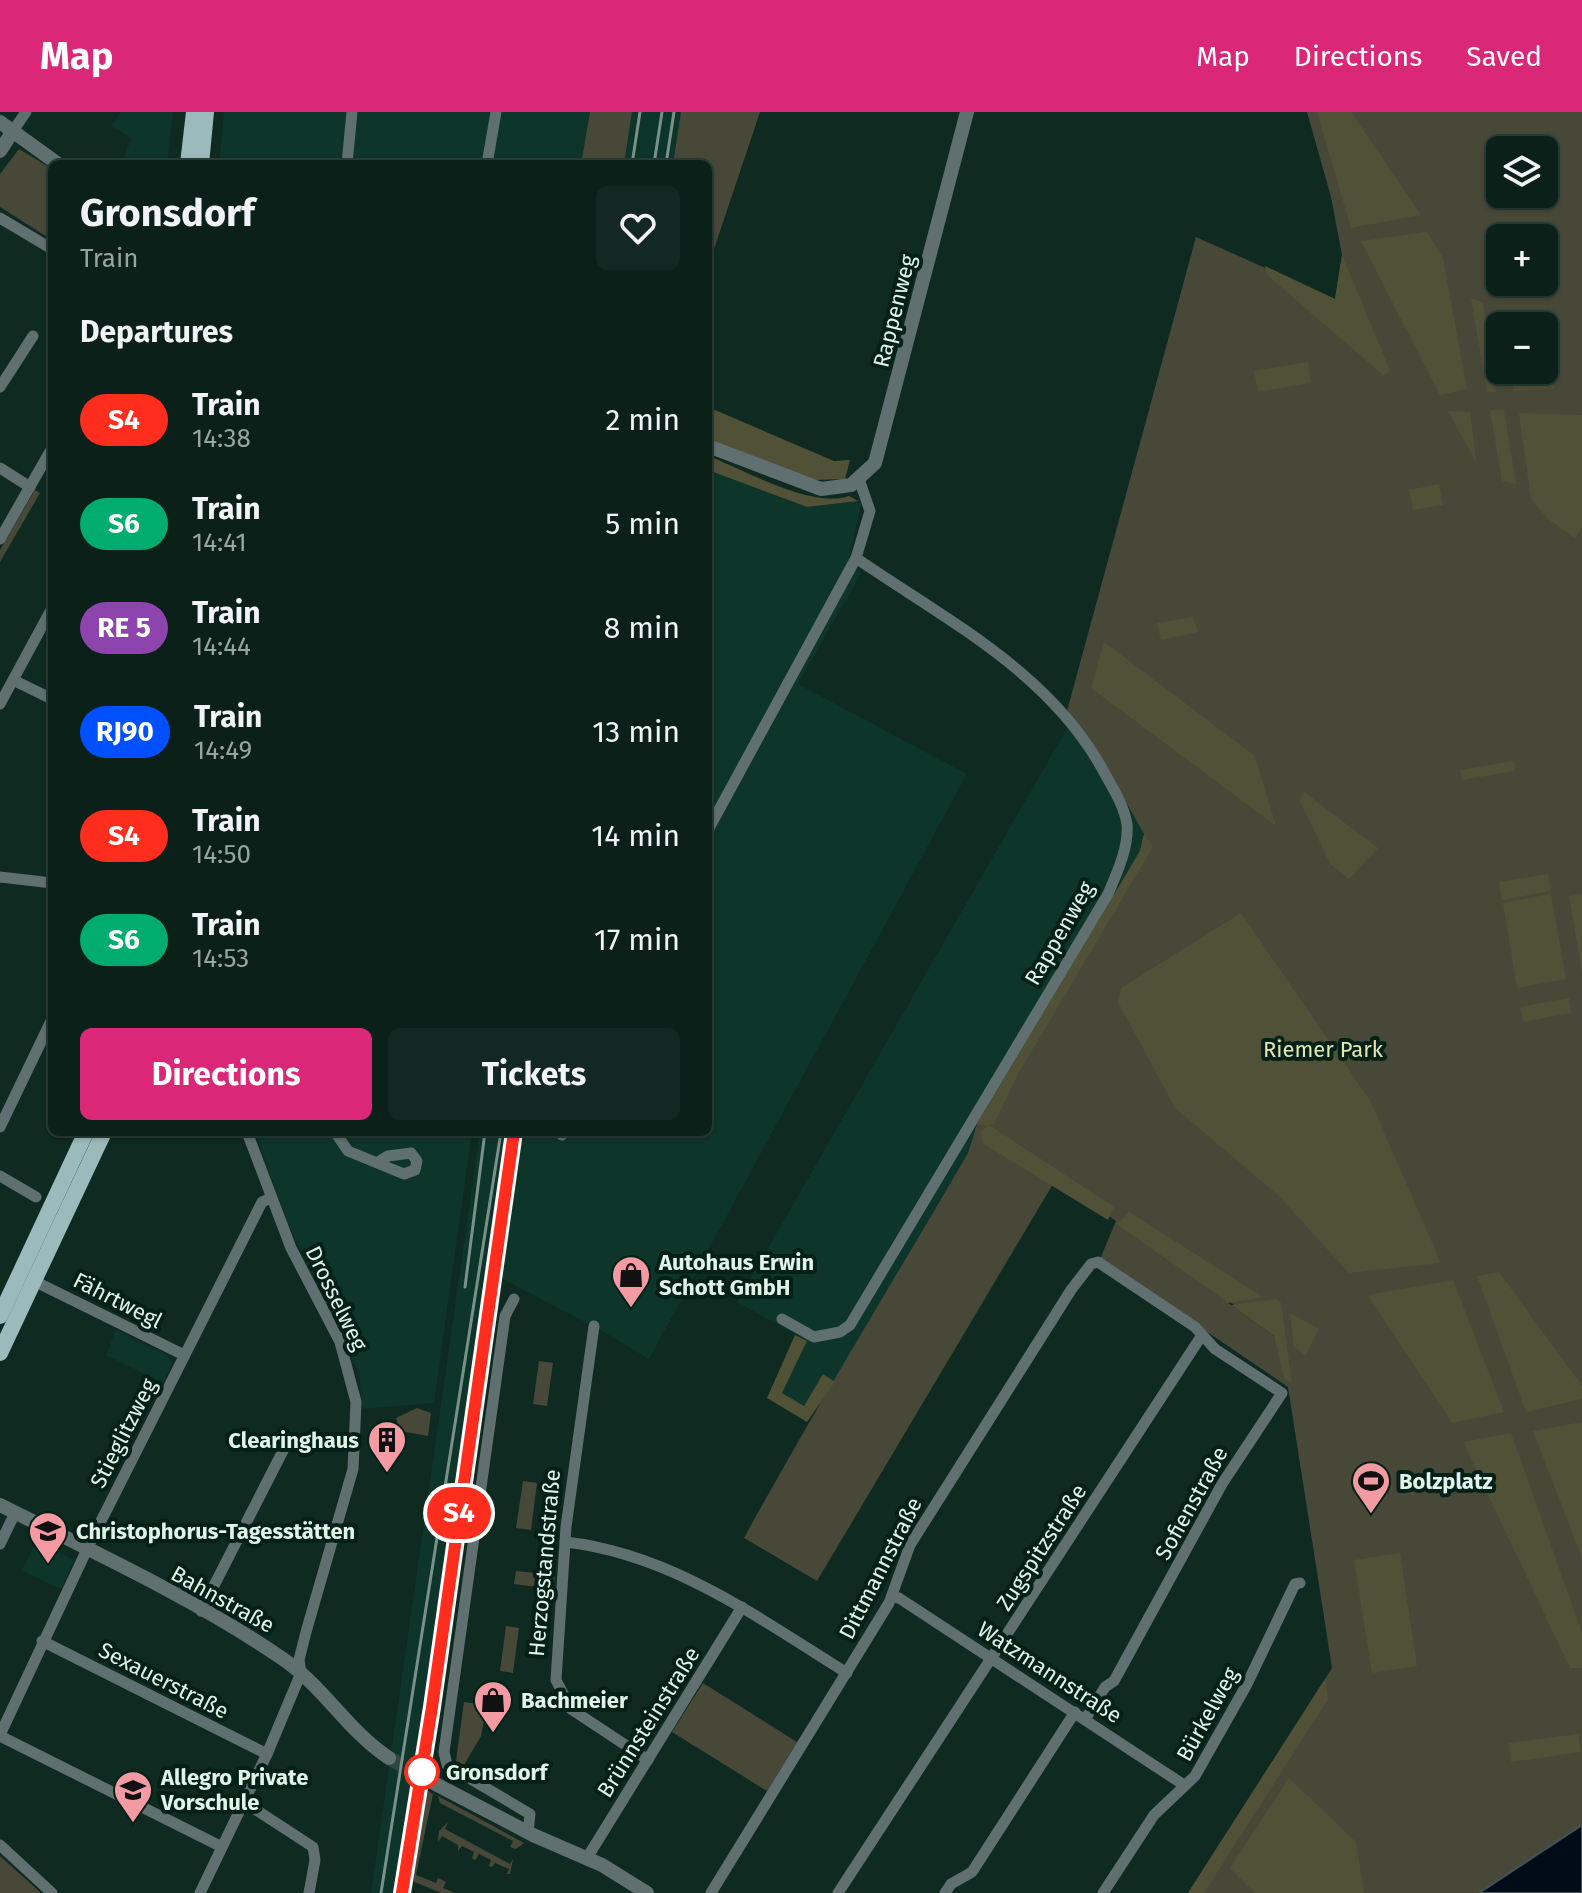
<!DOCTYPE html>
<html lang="en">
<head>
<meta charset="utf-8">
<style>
	:root { --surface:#0a2019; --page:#132822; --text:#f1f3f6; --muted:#99a3a2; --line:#2a3e38; --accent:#db2777 }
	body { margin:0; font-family:"Fira Sans",sans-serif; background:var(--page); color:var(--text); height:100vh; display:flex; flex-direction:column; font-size:30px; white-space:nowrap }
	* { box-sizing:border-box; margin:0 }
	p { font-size:26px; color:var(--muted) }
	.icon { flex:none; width:44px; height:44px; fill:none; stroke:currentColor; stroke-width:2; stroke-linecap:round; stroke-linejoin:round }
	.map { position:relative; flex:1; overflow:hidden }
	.side { position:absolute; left:48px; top:48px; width:664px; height:976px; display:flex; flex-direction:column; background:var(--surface); border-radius:12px; box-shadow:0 2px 6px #0004,0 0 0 2px var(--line) }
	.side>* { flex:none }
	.badge { padding:0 16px; border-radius:26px; font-size:28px; line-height:52px }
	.buttons { position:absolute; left:1486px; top:24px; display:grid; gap:16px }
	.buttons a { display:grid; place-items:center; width:72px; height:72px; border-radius:12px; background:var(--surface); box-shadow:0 2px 6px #0004,0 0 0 2px var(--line); font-size:40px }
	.map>.badge { position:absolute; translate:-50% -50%; box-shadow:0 0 0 4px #fff }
	h2 { padding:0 32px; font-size:30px; line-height:72px }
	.round { display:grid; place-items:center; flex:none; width:84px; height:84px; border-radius:12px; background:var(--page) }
	.headline { display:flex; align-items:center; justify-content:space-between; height:136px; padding:0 32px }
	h1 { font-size:38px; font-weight:700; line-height:60px }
	.cta { display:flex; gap:16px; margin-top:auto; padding:16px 32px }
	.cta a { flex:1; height:92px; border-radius:12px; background:var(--accent); color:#fff; font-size:32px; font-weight:700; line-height:92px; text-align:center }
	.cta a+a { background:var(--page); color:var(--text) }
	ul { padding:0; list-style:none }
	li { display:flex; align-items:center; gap:24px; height:104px; padding:0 32px }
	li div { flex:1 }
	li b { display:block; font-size:30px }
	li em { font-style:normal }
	li .badge { min-width:88px; font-weight:700; text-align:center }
	header { display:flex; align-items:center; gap:48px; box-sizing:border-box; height:112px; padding:0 40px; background:var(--accent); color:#fff }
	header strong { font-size:38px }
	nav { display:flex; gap:44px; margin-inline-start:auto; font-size:28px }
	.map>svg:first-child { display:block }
</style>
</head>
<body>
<header>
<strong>Map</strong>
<nav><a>Map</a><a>Directions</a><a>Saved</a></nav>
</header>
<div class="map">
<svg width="1582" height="1781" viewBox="0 0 1582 1781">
	<rect width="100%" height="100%" fill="#0e2a21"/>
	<g fill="#0e3529">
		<path d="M121,0H173L167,52H120L132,26L111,14Z"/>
		<path d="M224,0H590L581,52H219Z"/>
		<path d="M632,0H681L673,52H624Z"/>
		<path d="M708,358L807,395L858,389L861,393L848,450L862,460L798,572L967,662L649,1247L602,1219L497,1164L438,1596L407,1781H371L480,1020H708Z"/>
		<path d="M1073,606L1097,639L1144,722L1140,739L977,1012L968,1041L835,1270L823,1263L804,1294L782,1281L807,1229L737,1190Z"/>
		<path d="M255,1020H472L434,1291L362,1297L359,1261L287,1109Z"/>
		<path d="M116,1218L168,1244L172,1252L163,1271L106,1243Z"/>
		<path d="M36,1429L74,1448L61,1477L22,1459Z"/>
	</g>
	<g fill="#484839" fill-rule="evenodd">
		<path d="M590,0H632L624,52H581Z"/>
		<path d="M681,0H760L708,155V52H673Z"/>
		<path d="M1307,0H1582V1781H1188L1332,1556L1288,1275L1100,1147L1116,1109L1056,1067L817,1469L744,1426C815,1296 893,1170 968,1041L977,1012L1140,739L1144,722L1097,639L1067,599L1196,125L1335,187L1342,143L1331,85ZM1500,38H1544V82H1500ZM1500,126H1544V170H1500ZM1500,214H1544V258H1500ZM1117,1111L1276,1222L1285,1267L1274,1224Z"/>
		<path d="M19,37L52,57V128L0,95V62Z"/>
		<path d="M35,378L40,381L0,450V438Z"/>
		<path d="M539,1249L553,1251L547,1294L533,1292Z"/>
		<path d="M417,1296L431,1301L428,1324L400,1319L396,1306Z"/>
		<path d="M523,1369L537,1371L531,1418L516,1416Z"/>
		<path d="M516,1459L555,1463L553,1477L514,1472Z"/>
		<path d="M506,1514L519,1516L513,1561L500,1559Z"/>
		<path d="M703,1571L797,1630L767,1679L672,1620Z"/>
		<path d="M464,1590L487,1593L481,1624L464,1653L456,1649Z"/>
		<path d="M425,1677L433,1682L416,1763L436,1771L438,1766L446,1770L443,1776L455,1781H441L410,1768Z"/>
		<path d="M438,1684L524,1731L516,1737L510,1735L513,1729L440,1691Z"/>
		<path d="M448,1710L445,1717L510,1752L513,1747L510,1762H507L509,1757L495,1751L492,1755L489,1754L491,1748L479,1742L475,1748L472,1746L474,1740L462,1734L458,1739V1733L442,1724L438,1730L439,1719Z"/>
		<path d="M0,1744L40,1780V1781H0Z"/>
	</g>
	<g fill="#515137">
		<path d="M1317,0H1351L1421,103L1351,116Z"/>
		<path d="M1427,120L1443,146L1467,277L1440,283L1361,129Z"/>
		<path d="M1342,143L1390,258L1384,264L1267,163L1265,154L1335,187Z"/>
		<path d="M1471,186L1483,191L1496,280H1487Z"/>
		<path d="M1308,250L1311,271L1258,280L1254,259Z"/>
		<path d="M1510,258H1543L1554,270V277L1513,279Z"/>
		<path d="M708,295L834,349L850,348L845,367L813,368L708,327Z"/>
		<path d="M1490,298H1504L1516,372L1502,369Z"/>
		<path d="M1448,299L1470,300L1476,350Z"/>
		<path d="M1519,301L1582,303V416L1575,426L1548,407L1531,387Z"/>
		<path d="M708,344C746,358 810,397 849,384L858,389L807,395L708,358Z"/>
		<path d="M1439,372L1443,393L1413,398L1409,378Z"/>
		<path d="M1193,505L1198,520L1161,528L1157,511Z"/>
		<path d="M1104,530L1255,644L1276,714L1091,576Z"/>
		<path d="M1514,649L1515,659L1462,668L1460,658Z"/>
		<path d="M1304,680L1378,736L1349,767L1330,752L1300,689Z"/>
		<path d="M1144,722L1153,735L1018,962L994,1012L989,1013L1114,1095L1108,1108L982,1031L981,1020L987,1014L977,1012L1140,739Z"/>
		<path d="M1548,762L1551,779L1502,788L1499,770Z"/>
		<path d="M1551,782L1566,867L1517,876L1503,791Z"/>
		<path d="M1582,782V861L1569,784Z"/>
		<path d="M1241,801L1371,990L1441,1151L1349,1161L1279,1084L1175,996L1118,890L1121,876Z"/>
		<path d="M1569,886L1571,901L1523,910L1520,895Z"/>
		<path d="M1129,1100L1263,1185L1228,1191L1117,1112Z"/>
		<path d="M1499,1160L1582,1274V1287L1526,1300L1477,1164Z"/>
		<path d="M1453,1168L1504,1300L1452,1311L1368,1183Z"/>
		<path d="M1277,1187L1281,1191L1292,1271L1284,1267L1274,1224L1231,1193Z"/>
		<path d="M1290,1201L1319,1217L1305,1244L1294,1234Z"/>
		<path d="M795,1223L807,1229L782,1281L804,1294L823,1262L835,1270L807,1310L767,1286Z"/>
		<path d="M1582,1310V1446L1533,1319Z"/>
		<path d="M1511,1321L1582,1521V1556H1570L1463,1330Z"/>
		<path d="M1400,1441L1417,1554L1372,1561L1354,1448Z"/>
		<path d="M1325,1567L1328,1587L1204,1781H1188Z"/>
		<path d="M1578,1622L1581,1640L1511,1650L1509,1631Z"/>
		<path d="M1289,1666L1356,1730L1364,1781H1255L1230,1756Z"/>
	</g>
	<path fill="#000c18" stroke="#445158" stroke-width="2" d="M1582,1713V1781H1479Z"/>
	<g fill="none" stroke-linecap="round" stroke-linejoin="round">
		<path stroke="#2e483f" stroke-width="14" stroke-dasharray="14 7" stroke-linecap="butt" d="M389,1646L426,1667"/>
		<g stroke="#606f70" stroke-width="11">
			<path d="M13,19L26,0"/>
			<path d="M347,52L352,0"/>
			<path d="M487,52L496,0"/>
			<path d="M0,106L52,137"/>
			<path d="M0,275L33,224"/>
			<path d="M0,356L30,375"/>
			<path d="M0,427L52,336"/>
			<path d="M13,568L52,587"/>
			<path d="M0,592L52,496"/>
			<path d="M708,718L856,446L870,399L859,367"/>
			<path d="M0,765L52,771"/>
			<path d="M0,1015L52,907"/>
			<path d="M335,1020L348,1039L404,1062L415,1058L417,1049L411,1041L388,1044L380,1049"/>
			<path d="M562,1023L563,1020"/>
			<path d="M0,1064L36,1085"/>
			<path d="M34,1169L184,1243"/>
			<path d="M514,1187L505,1204L444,1640L447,1653L530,1702L528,1721"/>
			<path d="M782,1207L814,1225L840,1220L850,1213L1108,782C1117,761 1129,735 1127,712C1124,694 1114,678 1105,662C1052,561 946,508 856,446"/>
			<path d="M594,1214L566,1415L556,1568L571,1597L648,1648"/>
			<path d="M565,1430C670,1441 760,1507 847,1561"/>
			<path d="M0,1432L15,1401"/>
			<path d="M892,1485L899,1486L1184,1673"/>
			<path d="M201,1499L289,1327L356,1334"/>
			<path d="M42,1529L267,1642"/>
			<path d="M0,1623L90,1431L262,1090L271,1086"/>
			<path d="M0,1624L222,1735"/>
			<path d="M244,1690L313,1735L315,1748L309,1781"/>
			<path d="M0,1733L52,1781"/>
			<path d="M587,1746L742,1495"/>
			<path d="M200,1781L267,1642L301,1561L299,1548L306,1520L353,1357L356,1290L340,1230L291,1136L247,1020"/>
			<path d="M711,1781L889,1491L910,1433L1071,1178L1091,1152L1098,1150L1195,1215L1215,1237L1282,1281L1222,1372L1114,1569L1105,1575L1086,1606"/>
			<path d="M838,1781L1202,1223"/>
			<path d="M945,1781L951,1772L972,1760L1075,1600"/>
			<path d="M1103,1781L1154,1703L1195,1664L1246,1574L1295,1472L1300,1471"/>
		</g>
		<g stroke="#606f70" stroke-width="14">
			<path d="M0,10L58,52"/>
			<path d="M0,39L13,19"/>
			<path d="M708,334L821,377L851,373L875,351L967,0"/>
			<path d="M0,1393C92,1439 199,1489 283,1547C324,1575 347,1618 389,1646"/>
			<path d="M426,1667L533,1723L602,1753L647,1781"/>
		</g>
		<g stroke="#9bbabc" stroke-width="16">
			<path d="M188,52L194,0"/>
			<path d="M201,52L206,0"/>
			<path d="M0,1204L86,1020"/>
			<path d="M0,1241L104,1020"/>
		</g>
		<g stroke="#7a9189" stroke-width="3">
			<path d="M632,52L640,0"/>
			<path d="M654,52L662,0"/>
			<path d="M666,52L674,0"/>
			<path d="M465,1175L485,1020"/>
			<path d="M381,1781L501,1020"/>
			<path d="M402,1781L432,1595L514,1020"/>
		</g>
	</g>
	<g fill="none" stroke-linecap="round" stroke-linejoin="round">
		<defs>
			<path id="line" d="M402,1781L432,1595L514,1020"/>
		</defs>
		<use href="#line" stroke="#fff" stroke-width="18"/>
		<use href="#line" stroke="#ff2d1d" stroke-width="12"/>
	</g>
	<defs>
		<symbol id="shop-pin" viewBox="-11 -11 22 30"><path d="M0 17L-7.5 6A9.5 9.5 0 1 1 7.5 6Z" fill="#f49aa2" stroke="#042118"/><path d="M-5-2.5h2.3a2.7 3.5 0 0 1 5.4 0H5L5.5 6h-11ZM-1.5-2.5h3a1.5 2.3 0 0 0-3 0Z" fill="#111"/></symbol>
		<symbol id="building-pin" viewBox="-11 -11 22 30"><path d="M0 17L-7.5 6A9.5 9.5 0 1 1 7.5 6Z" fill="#f49aa2" stroke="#042118"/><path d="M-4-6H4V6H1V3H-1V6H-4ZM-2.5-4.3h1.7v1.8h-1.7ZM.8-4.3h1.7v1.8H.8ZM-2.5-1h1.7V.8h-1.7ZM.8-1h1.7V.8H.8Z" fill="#111"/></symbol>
		<symbol id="stadium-pin" viewBox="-11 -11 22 30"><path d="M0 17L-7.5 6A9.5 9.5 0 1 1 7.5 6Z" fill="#f49aa2" stroke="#042118"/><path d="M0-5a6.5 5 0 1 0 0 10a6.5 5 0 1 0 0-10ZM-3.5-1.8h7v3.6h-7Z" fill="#111"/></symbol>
		<symbol id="school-pin" viewBox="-11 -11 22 30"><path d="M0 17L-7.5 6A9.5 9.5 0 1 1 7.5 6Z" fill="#f49aa2" stroke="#042118"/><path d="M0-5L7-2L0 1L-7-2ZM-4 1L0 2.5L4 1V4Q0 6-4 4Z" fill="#111"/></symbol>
	</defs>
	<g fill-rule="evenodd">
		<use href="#shop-pin" x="609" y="1141" width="44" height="60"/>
		<use href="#building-pin" x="365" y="1306" width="44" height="60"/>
		<use href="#stadium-pin" x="1349" y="1347" width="44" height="60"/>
		<use href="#school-pin" x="26" y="1397" width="44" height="60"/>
		<use href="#shop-pin" x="471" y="1566" width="44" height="60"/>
		<use href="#school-pin" x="111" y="1656" width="44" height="60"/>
	</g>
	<circle fill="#fff" stroke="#ff2d1d" stroke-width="4" cx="422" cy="1660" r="16"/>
	<g text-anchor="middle" stroke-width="8" stroke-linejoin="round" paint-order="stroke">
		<g font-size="22" fill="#e2f3ec" stroke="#042118">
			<text transform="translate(894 199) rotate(-76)" y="8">Rappenweg</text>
			<text transform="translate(1059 821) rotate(-60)" y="8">Rappenweg</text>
			<text transform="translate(337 1186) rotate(64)" y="8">Drosselweg</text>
			<text transform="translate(118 1188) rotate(27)" y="8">Fährtwegl</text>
			<text transform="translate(123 1321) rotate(-63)" y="8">Stieglitzweg</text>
			<text transform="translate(1191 1391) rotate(-61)" y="8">Sofienstraße</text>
			<text transform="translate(1041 1435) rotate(-57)" y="8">Zugspitzstraße</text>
			<text transform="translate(544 1451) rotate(-85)" y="8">Herzogstandstraße</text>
			<text transform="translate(880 1456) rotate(-63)" y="8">Dittmannstraße</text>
			<text transform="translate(223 1487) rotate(29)" y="8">Bahnstraße</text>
			<text transform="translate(1050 1560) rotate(33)" y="8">Watzmannstraße</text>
			<text transform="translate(164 1568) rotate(27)" y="8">Sexauerstraße</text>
			<text transform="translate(1207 1602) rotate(-61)" y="8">Bürkelweg</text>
			<text transform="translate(648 1610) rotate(-58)" y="8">Brünnsteinstraße</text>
		</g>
		<g font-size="22" fill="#e5e5af" stroke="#042118">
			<text x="1323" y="945">Riemer Park</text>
		</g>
		<g font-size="22" font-weight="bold" fill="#e2f3ec" stroke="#042118" text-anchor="start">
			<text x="659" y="1158">Autohaus Erwin<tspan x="659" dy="25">Schott GmbH</tspan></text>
			<text x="359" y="1336" text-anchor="end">Clearinghaus</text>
			<text x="1399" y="1377">Bolzplatz</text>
			<text x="76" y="1427">Christophorus-Tagesstätten</text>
			<text x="521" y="1596">Bachmeier</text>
			<text x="161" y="1673">Allegro Private<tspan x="161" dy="25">Vorschule</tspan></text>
		</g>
		<g font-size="22" font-weight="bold" fill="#e2f3ec" stroke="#042118" text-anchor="start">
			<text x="446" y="1668">Gronsdorf</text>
		</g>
	</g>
</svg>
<div class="buttons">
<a><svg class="icon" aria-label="layers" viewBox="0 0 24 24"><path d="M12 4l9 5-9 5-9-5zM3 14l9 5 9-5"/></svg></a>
<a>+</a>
<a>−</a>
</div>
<b class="badge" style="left:459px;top:1401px;background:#ff2d1d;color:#fff">S4</b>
<section class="side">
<div class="headline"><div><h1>Gronsdorf</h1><p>Train</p></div><a class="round"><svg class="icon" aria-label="heart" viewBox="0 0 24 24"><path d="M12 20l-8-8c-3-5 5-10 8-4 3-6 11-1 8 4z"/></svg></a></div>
<h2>Departures</h2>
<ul>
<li><span class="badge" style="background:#ff2d1d;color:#fff">S4</span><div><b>Train</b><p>14:38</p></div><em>2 min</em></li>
<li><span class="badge" style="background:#00ac6f;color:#fff">S6</span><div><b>Train</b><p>14:41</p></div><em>5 min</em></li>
<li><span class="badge" style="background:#8e44ad;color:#fff">RE 5</span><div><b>Train</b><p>14:44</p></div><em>8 min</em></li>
<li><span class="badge" style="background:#0050ff;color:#fff">RJ90</span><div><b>Train</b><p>14:49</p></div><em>13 min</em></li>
<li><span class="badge" style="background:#ff2d1d;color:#fff">S4</span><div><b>Train</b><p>14:50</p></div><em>14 min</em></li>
<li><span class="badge" style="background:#00ac6f;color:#fff">S6</span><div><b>Train</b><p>14:53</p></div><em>17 min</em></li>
</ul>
<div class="cta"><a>Directions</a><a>Tickets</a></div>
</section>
</div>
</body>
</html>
